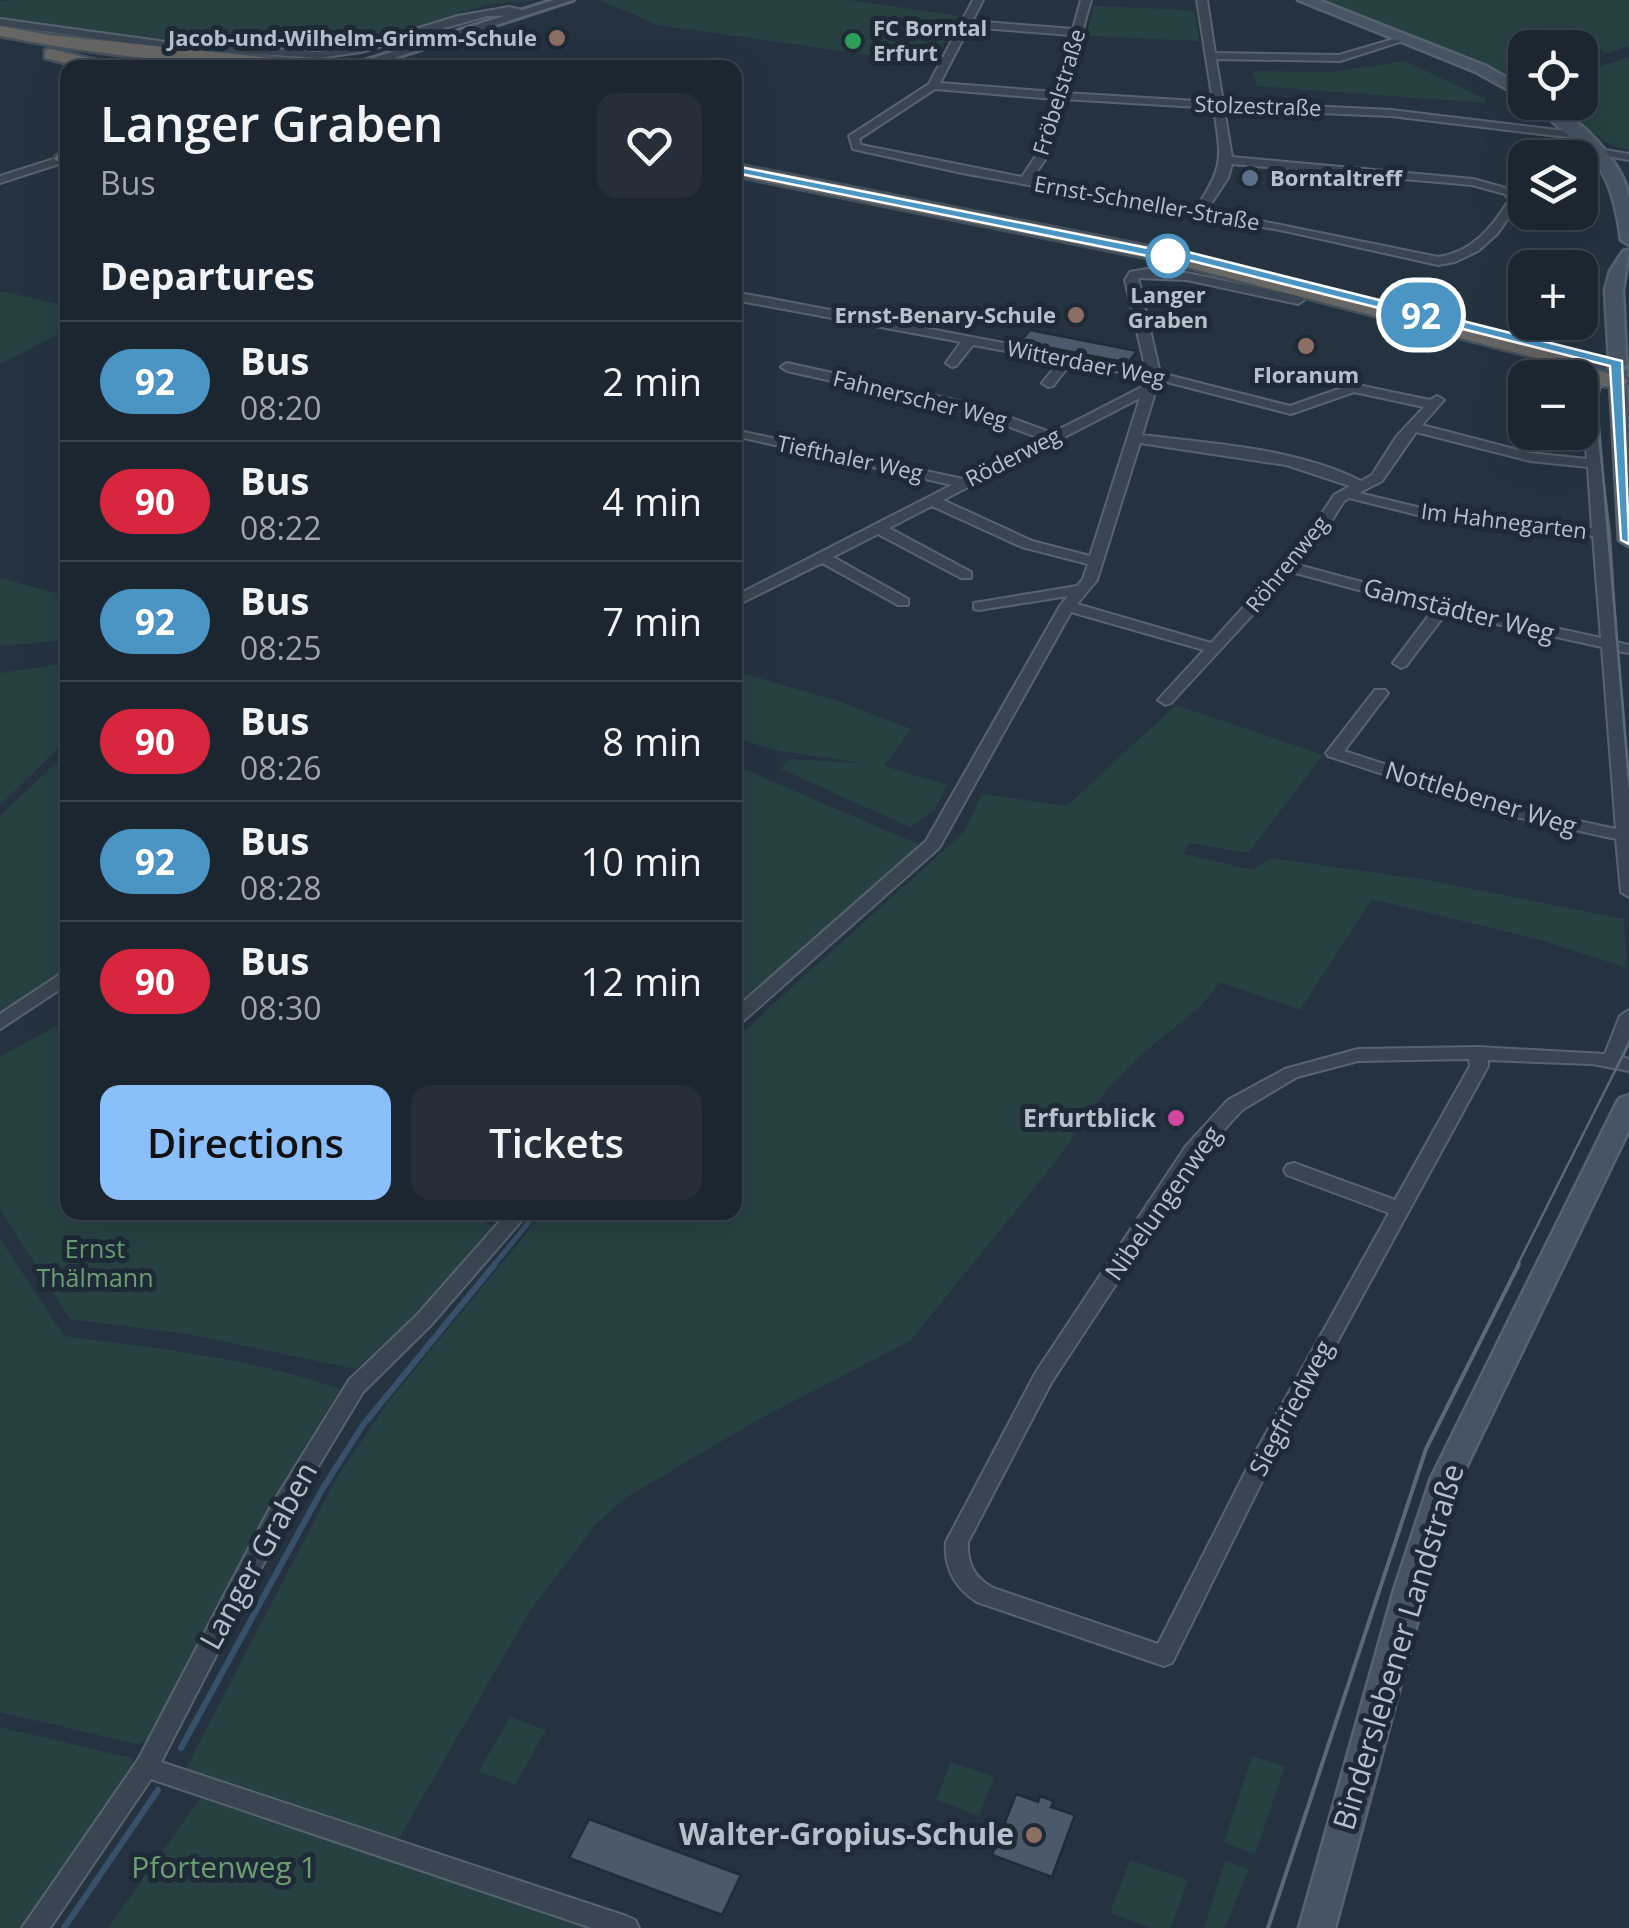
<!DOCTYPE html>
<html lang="en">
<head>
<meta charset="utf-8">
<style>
	:root { --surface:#1c2631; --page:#252e39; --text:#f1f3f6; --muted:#a0a5ab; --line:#3a434d; --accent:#8bbffb }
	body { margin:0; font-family:"Open Sans",sans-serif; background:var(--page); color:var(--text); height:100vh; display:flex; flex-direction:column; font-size:38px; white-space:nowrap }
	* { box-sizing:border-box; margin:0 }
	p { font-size:32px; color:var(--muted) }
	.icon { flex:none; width:55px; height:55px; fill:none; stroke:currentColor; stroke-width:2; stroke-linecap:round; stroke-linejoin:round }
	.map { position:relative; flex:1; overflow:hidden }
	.details { position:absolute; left:60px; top:60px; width:682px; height:1160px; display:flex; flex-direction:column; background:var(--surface); border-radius:20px; box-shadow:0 10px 40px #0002,0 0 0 2px var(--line) }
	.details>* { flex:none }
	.badge { padding:0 20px; border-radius:32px; font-size:35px; line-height:65px }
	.tools { position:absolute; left:1508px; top:30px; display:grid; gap:20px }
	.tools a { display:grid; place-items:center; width:90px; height:90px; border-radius:20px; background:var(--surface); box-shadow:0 10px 40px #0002,0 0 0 2px var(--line); font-size:50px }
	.map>.badge { position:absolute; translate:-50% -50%; box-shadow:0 0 0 5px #fff }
	h2 { padding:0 40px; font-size:38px; line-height:90px }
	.round { display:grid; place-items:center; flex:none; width:105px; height:105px; border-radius:20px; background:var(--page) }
	.summary { display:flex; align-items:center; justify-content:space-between; height:170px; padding:0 40px }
	h1 { font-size:48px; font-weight:600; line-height:75px }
	.action { display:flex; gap:20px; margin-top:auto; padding:20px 40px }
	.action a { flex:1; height:115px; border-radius:20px; background:var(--accent); color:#111; font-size:40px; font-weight:600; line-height:115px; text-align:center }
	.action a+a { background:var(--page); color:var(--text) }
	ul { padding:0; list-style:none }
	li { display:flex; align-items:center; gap:30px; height:120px; padding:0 40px; border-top:2px solid var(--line) }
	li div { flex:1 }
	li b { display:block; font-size:38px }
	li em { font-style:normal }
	li .badge { min-width:110px; font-weight:700; text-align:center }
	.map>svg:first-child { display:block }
</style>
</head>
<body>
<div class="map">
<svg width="1629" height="1928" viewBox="0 0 1629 1928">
	<rect width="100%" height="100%" fill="#253341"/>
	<g fill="#274142">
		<path d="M12,0H538L488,4L363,44L313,51L190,45L0,19V2Z"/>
		<path d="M600,0H849L959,16L933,64L658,25Z"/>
		<path d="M1315,0H1629V46L1604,54L1592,34H1554L1562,47L1525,48V80L1520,81Z"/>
		<path d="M1094,6L1189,10L1195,13L1199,41L1086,36Z"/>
		<path d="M1629,57V151L1607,143L1552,103L1580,102V73Z"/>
		<path d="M1405,61L1487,100L1485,103L1257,86L1253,71L1332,72Z"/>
		<path d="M0,291L67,306V330L0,364Z"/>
		<path d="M0,578L67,596V640L0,646Z"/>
		<path d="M67,663V740L0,805V673Z"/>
		<path d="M735,671L841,702L911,729L884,766L947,785L935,810L910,827L781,769L790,759L863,763L774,750L735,738Z"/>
		<path d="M1176,705L1323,755L1248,853L1189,843L1184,854L1253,870L1271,858L1427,880L1624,919L1627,968L1547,942L1372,899L1300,1010L1220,982L1201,1006L1142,1054L1106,1091L1052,1166L910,1341L761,1418L625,1498L596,1524L531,1609L397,1842L185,1770L336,1479L386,1405L538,1219L545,1213L735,1212V1039L964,832L982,794L1067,806Z"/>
		<path d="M67,752V969L29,1000L0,1015V816Z"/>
		<path d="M735,765L920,845L735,1009Z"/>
		<path d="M67,1020L68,1212H458L495,1227L414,1317L355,1369L193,1335L70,1319L0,1209V1057Z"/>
		<path d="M0,1239L64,1336C158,1348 251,1358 340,1389L266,1511L148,1740L136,1744L0,1712Z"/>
		<path d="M510,1717L546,1730L515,1785L479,1771Z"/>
		<path d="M0,1727L131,1758L135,1764L22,1928H0Z"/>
		<path d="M1252,1756L1285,1766L1255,1854L1224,1843Z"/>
		<path d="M951,1762L994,1777L979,1816L936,1800Z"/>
		<path d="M201,1797L595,1928H108Z"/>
		<path d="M1130,1860L1188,1880L1171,1928H1152L1110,1913Z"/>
		<path d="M1225,1861L1249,1869L1225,1928H1204Z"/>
	</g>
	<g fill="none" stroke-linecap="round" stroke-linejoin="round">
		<path stroke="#385069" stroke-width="5" d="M493,1266L530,1221"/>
		<g stroke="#385069" stroke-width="6">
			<path d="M181,1748L323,1488L363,1425L495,1264"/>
			<path d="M64,1928L158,1790"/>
		</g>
	</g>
	<g fill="#4b5a6a" stroke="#202c38" stroke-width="2.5">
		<path d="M1030,330L1137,351L1128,363L1020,342Z"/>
		<path d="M1016,1794L1038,1802L1040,1796L1054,1801L1051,1807L1075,1815L1052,1877L992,1855Z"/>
		<path d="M589,1819L741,1875L722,1915L569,1858Z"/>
	</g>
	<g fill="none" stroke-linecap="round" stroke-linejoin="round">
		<path stroke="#3b4856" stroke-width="20" stroke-dasharray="20 10" stroke-linecap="butt" d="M1562,362L1629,378"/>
		<defs>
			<g id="minor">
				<path d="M973,0H983L972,21L1073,29L1081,0H1091L1065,93L1213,102L1197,0H1207L1215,53L1339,55L1404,36L1409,39L1340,61L1216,59L1223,102L1391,110L1583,133L1588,136L1583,139L1391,116L1224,109L1232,157L1473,179L1513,190L1521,200L1497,234L1478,251L1455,262L1438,265L1285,231L962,173L853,149L849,136L929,84ZM969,27L1071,35L1055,92L940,83ZM935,89L1053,99L1037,154L1022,177L861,145L859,139ZM1064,99L1214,108C1221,159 1225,164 1196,209L1032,179L1049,154ZM1232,164L1472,185L1505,194L1509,200C1492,228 1472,252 1438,257L1207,210L1228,178Z"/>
				<path d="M509,7L532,12L527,15L487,16L361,52L319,58L166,48L0,25V19L166,42L319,52L356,47L458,16Z"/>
				<path d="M1599,149L1629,154V160L1595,154L1593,152Z"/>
				<path d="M60,157H68V161L0,183V176Z"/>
				<path d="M1147,269L1187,273L1298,296L1304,300L1298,304L1187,280L1138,278L1160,373L1290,406L1353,384L1430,400L1437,396L1444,400L1422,425L1530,453L1587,459L1585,436L1592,432L1597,433L1609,533L1616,642L1629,645V653L1617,651L1629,793V897L1621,892L1616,839L1511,816L1328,756L1326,753L1375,690H1385L1388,693L1344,751L1523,809L1616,829L1602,647L1446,613L1406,666L1401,668L1393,663L1433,610L1292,572L1171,703L1166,705L1158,700L1204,650L1071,612L939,848L741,1023L735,1025V1009L926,841L1060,606L1068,596L979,610L974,609V603L1077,586L1083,579L1088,564L1022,547L932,506L889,528L971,572V578H961L878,534L833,557L908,599V605H898L822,563L735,606V596L952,485L735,436V430L963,479L1042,439L967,411L787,371L781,367L787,363L976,405L1052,433L1144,386L1147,377L1071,363L1053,386L1048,387L1042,383L1060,361L973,345L956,366L952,367L946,363L961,342L735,300V292L1146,370L1125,280L1130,272ZM1159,380L1291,414L1354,392L1424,407L1396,437L1372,475L1361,481C1296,448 1213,444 1142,435ZM1140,398L1090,556L1032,541L943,500ZM1416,432L1530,461L1588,467L1592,528L1446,514L1359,493L1382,481ZM1140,443L1286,465L1350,486L1334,495L1307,537L1211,643L1077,604L1097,580ZM1349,498L1446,522L1593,536L1601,638L1444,604L1298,565L1318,542L1344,501Z"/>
				<path d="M68,969V984L0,1029V1014Z"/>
				<path d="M1629,1010V1039L1622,1057L1629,1059V1071L1592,1064L1488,1060V1066L1271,1463L1172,1663L1164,1666L977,1602C955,1588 944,1568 946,1542L1036,1372L1186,1146L1228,1100L1285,1069L1358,1049L1478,1047L1605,1054L1620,1016ZM1469,1059L1470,1066L1395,1200L1294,1163L1287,1165L1284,1170L1287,1175L1389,1213L1254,1455L1158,1644L993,1588C974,1577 967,1564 968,1542L1051,1383L1200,1156L1242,1110L1297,1077L1358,1061Z"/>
				<path d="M508,1212H529L431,1325L363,1392L287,1518L161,1762L626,1916L635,1920L639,1928H592L151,1779L50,1928H22L138,1760L271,1506L349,1380L417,1315Z"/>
			</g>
			<path id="tertiary" d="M554,0H573L363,68H342Z"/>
			<g id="secondary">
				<path d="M1298,0H1318L1486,66L1525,88V99L1476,72Z"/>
				<path d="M1531,102C1568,102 1623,159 1629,197C1629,212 1629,230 1629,245L1621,240C1610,154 1587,156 1531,102Z"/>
				<path d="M1629,250L1623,290L1629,423V546L1619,540L1605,290L1610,271L1623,251Z"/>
				<path d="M1629,1095V1130L1461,1478L1426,1590L1335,1928H1299L1394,1590L1431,1478L1616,1104L1620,1098Z"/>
			</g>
			<g id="trunk">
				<path d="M0,26L49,35L319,63L328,68C219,68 106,57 0,36Z"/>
				<path d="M51,49L113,64L116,68H84L45,58V50Z"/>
				<path d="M68,154V167L54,159L57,155Z"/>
				<path d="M735,164L1168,250L1573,354L1576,359L1570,364L1625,377L1628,382L1617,389L1533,369L1530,364L1537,358L1167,262L735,176Z"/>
			</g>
		</defs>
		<use href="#minor" stroke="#57636e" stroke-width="4"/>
		<use href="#tertiary" stroke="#57636e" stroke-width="6"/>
		<use href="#secondary" stroke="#57636e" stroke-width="5"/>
		<use href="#trunk" stroke="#44505b" stroke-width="5"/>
		<use href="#minor" fill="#394551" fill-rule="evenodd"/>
		<use href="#tertiary" fill="#394551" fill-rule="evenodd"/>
		<use href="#secondary" fill="#475464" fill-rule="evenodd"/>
		<use href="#trunk" fill="#676664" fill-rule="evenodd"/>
		<g stroke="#5b6978" stroke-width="2.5">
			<path d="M1629,365L1600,388L1597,403L1629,780"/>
			<path d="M1517,1266L1629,1043"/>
		</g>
		<path stroke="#5b6978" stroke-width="4" d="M1268,1928L1426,1449L1519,1264"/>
	</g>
	<path fill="#4b95c4" stroke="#fff" stroke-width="2.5" d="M735,166L1168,252L1184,251L1622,361L1629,540V544L1621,540L1610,366L1184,259L1168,260L731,172V167Z"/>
	<g fill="#8d6e63" stroke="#1e2a36" stroke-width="4">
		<circle cx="557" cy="38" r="10"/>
		<circle cx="1076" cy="315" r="10"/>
		<circle cx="1306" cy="346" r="10"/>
		<circle cx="1034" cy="1835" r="10"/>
	</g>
	<circle fill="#2e9e5b" stroke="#1e2a36" stroke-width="4" cx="853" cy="41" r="10"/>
	<circle fill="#5c6f8a" stroke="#1e2a36" stroke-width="4" cx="1250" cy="178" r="10"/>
	<circle fill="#fff" stroke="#4b95c4" stroke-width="5" cx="1168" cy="256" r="20"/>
	<circle fill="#d1479c" stroke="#1e2a36" stroke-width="4" cx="1176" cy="1118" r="10"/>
	<g text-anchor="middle" stroke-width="10" stroke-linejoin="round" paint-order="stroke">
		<g font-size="22" font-weight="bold" fill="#b6c0cb" stroke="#1e2a36" text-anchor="start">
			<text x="873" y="36">FC Borntal<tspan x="873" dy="25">Erfurt</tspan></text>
			<text x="537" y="46" text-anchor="end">Jacob-und-Wilhelm-Grimm-Schule</text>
			<text x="1270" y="186">Borntaltreff</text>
			<text x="1056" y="323" text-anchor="end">Ernst-Benary-Schule</text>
			<text x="1306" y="383" text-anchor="middle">Floranum</text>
		</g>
		<g font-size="22" fill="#b6c0cb" stroke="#1e2a36">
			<text transform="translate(1059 92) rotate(-73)" y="8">Fröbelstraße</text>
			<text transform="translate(1258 106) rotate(2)" y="8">Stolzestraße</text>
			<text transform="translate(1147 203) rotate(10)" y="8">Ernst-Schneller-Straße</text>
			<text transform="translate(1086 363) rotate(11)" y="8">Witterdaer Weg</text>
			<text transform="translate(920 399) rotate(14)" y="8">Fahnerscher Weg</text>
			<text transform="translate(1013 457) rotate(-27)" y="8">Röderweg</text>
			<text transform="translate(850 458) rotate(12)" y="8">Tiefthaler Weg</text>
			<text transform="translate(1504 521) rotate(7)" y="8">Im Hahnegarten</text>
			<text transform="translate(1287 564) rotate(-51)" y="8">Röhrenweg</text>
		</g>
		<g font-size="22" font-weight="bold" fill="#b6c0cb" stroke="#1e2a36">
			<text x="1168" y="303">Langer<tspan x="1168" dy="25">Graben</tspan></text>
		</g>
		<g font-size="25" fill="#b6c0cb" stroke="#1e2a36">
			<text transform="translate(1459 610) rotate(14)" y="9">Gamstädter Weg</text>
			<text transform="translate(1481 798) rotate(17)" y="9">Nottlebener Weg</text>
			<text transform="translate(1163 1203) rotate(-55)" y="9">Nibelungenweg</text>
			<text transform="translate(1291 1408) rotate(-62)" y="9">Siegfriedweg</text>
		</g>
		<g font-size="25" font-weight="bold" fill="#b6c0cb" stroke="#1e2a36" text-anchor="end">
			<text x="1156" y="1127">Erfurtblick</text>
		</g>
		<g font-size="25" fill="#6c9d74" stroke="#1e2a36">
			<text x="95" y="1258">Ernst<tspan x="95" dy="29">Thälmann</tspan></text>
		</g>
		<g font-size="30" fill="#b6c0cb" stroke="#1e2a36">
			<text transform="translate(259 1556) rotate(-61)" y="10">Langer Graben</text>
			<text transform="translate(1399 1647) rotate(-73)" y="10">Binderslebener Landstraße</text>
		</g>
		<g font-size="30" font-weight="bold" fill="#b6c0cb" stroke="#1e2a36" text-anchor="end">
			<text x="1014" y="1845">Walter-Gropius-Schule</text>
		</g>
		<g font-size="30" fill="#6c9d74" stroke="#1e2a36">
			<text x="224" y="1878">Pfortenweg 1</text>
		</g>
	</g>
</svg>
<div class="tools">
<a><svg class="icon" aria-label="locate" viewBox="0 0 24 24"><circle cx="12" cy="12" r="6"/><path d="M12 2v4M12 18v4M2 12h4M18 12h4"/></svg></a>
<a><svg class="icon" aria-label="layers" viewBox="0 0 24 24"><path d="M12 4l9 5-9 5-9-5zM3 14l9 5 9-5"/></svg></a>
<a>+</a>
<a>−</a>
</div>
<b class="badge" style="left:1421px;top:315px;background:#4b95c4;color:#fff">92</b>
<section class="details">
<div class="summary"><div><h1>Langer Graben</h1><p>Bus</p></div><a class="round"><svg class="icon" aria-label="heart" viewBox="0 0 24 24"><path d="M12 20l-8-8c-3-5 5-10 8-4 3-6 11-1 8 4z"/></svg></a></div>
<h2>Departures</h2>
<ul>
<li><span class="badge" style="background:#4b95c4;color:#fff">92</span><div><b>Bus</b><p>08:20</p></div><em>2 min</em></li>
<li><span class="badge" style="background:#d7263d;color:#fff">90</span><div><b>Bus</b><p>08:22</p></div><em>4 min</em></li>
<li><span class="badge" style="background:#4b95c4;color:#fff">92</span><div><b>Bus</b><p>08:25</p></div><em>7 min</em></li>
<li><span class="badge" style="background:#d7263d;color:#fff">90</span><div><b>Bus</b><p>08:26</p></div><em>8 min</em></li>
<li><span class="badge" style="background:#4b95c4;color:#fff">92</span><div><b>Bus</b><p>08:28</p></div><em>10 min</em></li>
<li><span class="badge" style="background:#d7263d;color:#fff">90</span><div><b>Bus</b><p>08:30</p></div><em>12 min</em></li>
</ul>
<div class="action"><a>Directions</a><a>Tickets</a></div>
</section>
</div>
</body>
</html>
